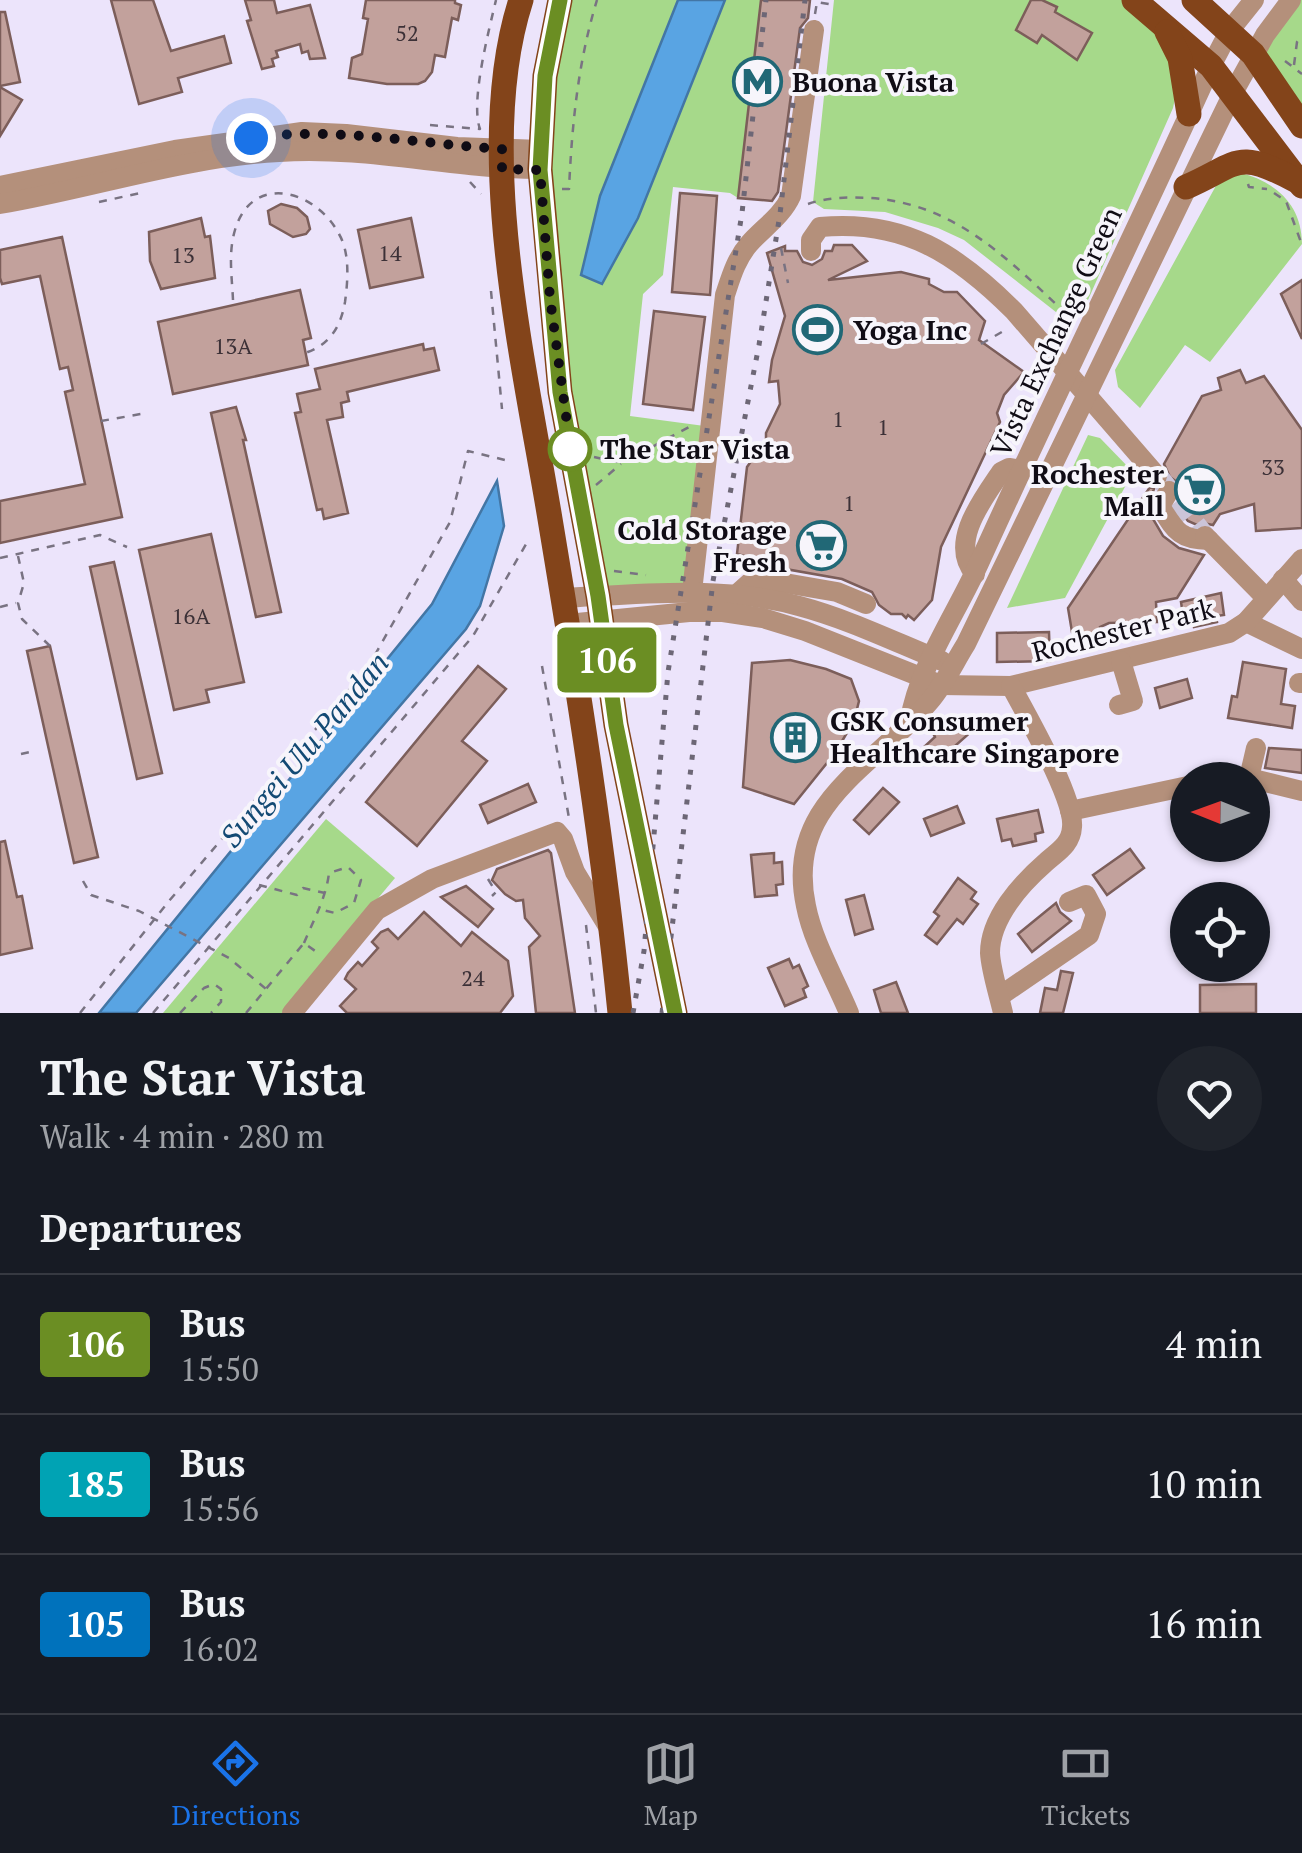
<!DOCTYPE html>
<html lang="en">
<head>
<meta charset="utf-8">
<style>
	:root { --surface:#171b24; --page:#20242c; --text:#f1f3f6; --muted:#9ea1a6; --line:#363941; --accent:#1a73e8 }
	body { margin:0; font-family:"PT Serif",serif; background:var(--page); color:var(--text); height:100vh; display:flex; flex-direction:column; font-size:38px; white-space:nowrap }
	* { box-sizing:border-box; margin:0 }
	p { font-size:32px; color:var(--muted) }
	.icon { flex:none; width:55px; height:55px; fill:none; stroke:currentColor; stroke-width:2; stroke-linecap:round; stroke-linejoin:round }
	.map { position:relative; height:1013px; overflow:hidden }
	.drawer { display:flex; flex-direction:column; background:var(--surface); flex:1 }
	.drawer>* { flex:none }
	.badge { padding:0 20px; border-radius:8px; font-size:35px; line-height:65px }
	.needle { width:65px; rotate:271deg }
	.controls { position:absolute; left:1170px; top:762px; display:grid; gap:20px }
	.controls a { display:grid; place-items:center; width:100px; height:100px; border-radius:50%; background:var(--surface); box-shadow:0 2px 8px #0004; font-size:50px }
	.you { position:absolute; width:50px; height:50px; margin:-25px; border:8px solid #fff; border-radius:50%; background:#1a73e8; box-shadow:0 0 0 15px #1a73e833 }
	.map>.badge { position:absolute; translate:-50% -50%; box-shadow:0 0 0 5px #fff }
	h2 { padding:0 40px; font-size:38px; line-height:90px }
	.round { display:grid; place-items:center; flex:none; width:105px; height:105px; border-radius:52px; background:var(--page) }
	.head { display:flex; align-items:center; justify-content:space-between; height:170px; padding:0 40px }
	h1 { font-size:48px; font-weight:700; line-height:75px }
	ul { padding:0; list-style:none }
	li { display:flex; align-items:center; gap:30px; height:140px; padding:0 40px; border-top:2px solid var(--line) }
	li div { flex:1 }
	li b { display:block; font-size:38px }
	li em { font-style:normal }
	li .badge { min-width:110px; font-weight:700; text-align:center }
	.tab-bar { display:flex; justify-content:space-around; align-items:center; height:140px; border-top:2px solid var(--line); background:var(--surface); font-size:28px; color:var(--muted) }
	.tab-bar a { display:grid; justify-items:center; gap:5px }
	.tab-bar .active { color:var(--accent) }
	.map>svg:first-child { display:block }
</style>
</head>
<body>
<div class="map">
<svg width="1302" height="1013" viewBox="0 0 1302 1013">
	<rect width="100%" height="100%" fill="#ece4fb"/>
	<g fill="#a6d98a">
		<path d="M560,0H761L738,198L730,193L673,187L663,275L643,294L630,416L712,427L692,592L598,596L546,267Z"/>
		<path d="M834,0H1127L1166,40L1176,94L1173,108L1084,309L1076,315L1061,316L964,240L938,228L885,212L824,209L813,202Z"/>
		<path d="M1291,0H1302V126L1260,65Z"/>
		<path d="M1241,173C1276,182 1302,205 1302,244L1210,362L1185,345L1140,408L1118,387L1115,370L1218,182Z"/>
		<path d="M1088,435L1100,438L1133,472L1065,598L1007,608Z"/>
		<path d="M326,819L395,878L282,1013H163Z"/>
	</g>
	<g fill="#59a4e3" stroke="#4376a5" stroke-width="2.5">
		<path d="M678,0H725L638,218L602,284L581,275L600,196Z"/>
		<path d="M497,481L504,526L480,606L466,629L136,1013H99L432,604Z"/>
	</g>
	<g fill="#c2a19c" stroke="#7c5e5a" stroke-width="2.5">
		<path d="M111,0H153L171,51L224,36L231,63L178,78L182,92L139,104Z"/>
		<path d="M245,0H274L277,13L310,5L325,58L310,59L308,51L302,53L300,44L276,51L278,57L272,59L274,66L262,69L247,21L251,20Z"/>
		<path d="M366,0H455V3L461,5L458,20L452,18L445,57L435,55L432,72L425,81L418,84H387L349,78L352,58L362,54L368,19L363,18Z"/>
		<path d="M761,0H810L808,18L800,28L778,192L772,201L738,198Z"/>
		<path d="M1031,0H1042L1057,7L1055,12L1092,33L1077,60L1042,35L1037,43L1016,30Z"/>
		<path d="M0,12H5L20,82L0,86Z"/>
		<path d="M0,87L22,100L0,136Z"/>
		<path d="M680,193L717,196L710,295L672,292Z"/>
		<path d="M281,204L297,208L307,217L310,229L306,234L293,237L270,224L268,211Z"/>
		<path d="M201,218L205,237L210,236L215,278L161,289L150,261L149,232Z"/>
		<path d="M411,218L423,277L370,288L358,230Z"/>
		<path d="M62,237L122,517L0,543V501L85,484L65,392L73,390L68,367L60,369L40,276L2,284L0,278V250Z"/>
		<path d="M834,245H852L867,261L828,280L901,272L929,279V284L944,292H957L985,321L979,340L1024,372L1004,395L997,413L1000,422L941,547L932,600L914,620L908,615L906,618L902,614H891L879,605L872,592L842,579L757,564L755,559L737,554L747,467L757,453L766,449V433L780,404L778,381L769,382L772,360L785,316L767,253L785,246V251H797L803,262L812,265L822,259L825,251H832Z"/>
		<path d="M1302,280V339L1281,294Z"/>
		<path d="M300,290L311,338L303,340L308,365L173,394L158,322Z"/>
		<path d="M654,311L705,317L693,410L643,404Z"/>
		<path d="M423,344L424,350L434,348L439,370L347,392L349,401L341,403L343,417L327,420L348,513L324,519L322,509L317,510L295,413L301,412L297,394L320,389L315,369Z"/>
		<path d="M1240,370L1246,383L1264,376L1302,430V528L1256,531L1254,504L1220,514L1213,525L1203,523L1197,525L1188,521L1176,506L1183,492L1181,485L1170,477L1164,464L1202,396L1221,390L1218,378Z"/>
		<path d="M236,407L246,440H243L281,612L256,617L211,413Z"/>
		<path d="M1150,487L1154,489L1146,507L1163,536L1179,548L1204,555L1177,598L1156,602L1157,622L1109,623L1100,627L1101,634L1077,639L1076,632H1072L1068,608Z"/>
		<path d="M211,534L244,682L206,690L209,702L174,710L139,550Z"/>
		<path d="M114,562L162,773L137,779L90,567Z"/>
		<path d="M1221,593L1224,615L1216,616L1217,622L1194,627L1193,621L1184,622L1181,602Z"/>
		<path d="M1049,632L1050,661L997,662V633Z"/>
		<path d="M50,646L98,857L74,863L27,651Z"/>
		<path d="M790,660L826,669L851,679L859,701L854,721L835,753L794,804L743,787L752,663Z"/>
		<path d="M1243,662L1286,669L1281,704L1295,706L1292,728L1228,718L1232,696L1237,697Z"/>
		<path d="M478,666L506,689L462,741L487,761L417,846L366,802Z"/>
		<path d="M1187,679L1192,698L1160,708L1155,688Z"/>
		<path d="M959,716L972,731L938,761L925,746L935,737L934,735Z"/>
		<path d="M1269,748L1302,750V773L1265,768Z"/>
		<path d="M528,784L536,802L488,823L480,805Z"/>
		<path d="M883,788L899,802L869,834L854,820Z"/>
		<path d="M957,806L964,823L931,836L924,819Z"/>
		<path d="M1038,810L1043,832L1035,834L1036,841L1013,846L1011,839L1002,841L997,819Z"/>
		<path d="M5,841L17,897L22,896L32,948L0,955V842Z"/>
		<path d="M1130,849L1144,868L1107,895L1093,875Z"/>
		<path d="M548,850L551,853L575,1013H536L529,947L540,936L525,918L523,900L516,901L505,894L492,880L497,869Z"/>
		<path d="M774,853V863L782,862L783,884L776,885L777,895L755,897L751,855Z"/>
		<path d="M958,878L976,892L971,899L978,904L963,924L957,919L937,944L925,935L939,916L934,912Z"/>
		<path d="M466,886L493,909L478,927L441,897Z"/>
		<path d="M864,895L873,929L855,935L846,900Z"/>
		<path d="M1056,903L1060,912L1071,921L1032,952L1018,934Z"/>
		<path d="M424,912L461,946L472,932L508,961L513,996L500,1013H347L340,1006L356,989L345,979L348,973L358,962L362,966L378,948L372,942L381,932L388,929L398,939Z"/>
		<path d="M789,959L793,968L799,965L808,986L803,989L806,997L785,1006L768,968Z"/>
		<path d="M1061,971L1073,973L1063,1013H1040L1045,988L1057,990Z"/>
		<path d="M896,982L908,1013H881L874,990Z"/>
		<path d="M1256,984V1013H1200V985Z"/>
	</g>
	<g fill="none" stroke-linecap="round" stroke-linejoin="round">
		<path stroke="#cbc4d8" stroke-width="20" stroke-dasharray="20 10" stroke-linecap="butt" d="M1159,477L1205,536"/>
		<g stroke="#797382" stroke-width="2.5" stroke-dasharray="8 8" stroke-linecap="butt">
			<path d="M815,14L817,2L834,5"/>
			<path d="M1285,61L1302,74"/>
			<path d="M1294,65L1297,42L1302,35"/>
			<path d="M430,125L480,129C470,102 489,30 496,0"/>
			<path d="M470,182L481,194"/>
			<path d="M1248,184L1249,187L1267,189"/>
			<path d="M562,189H569C572,124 578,62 597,0"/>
			<path d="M1274,193L1286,201L1302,245"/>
			<path d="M99,202L145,192"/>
			<path d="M808,204C828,197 849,197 870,198C950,203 1002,253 1057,305L1066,308L1068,331"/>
			<path d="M781,248L788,283"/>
			<path d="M491,291L502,409"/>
			<path d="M233,300C232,277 228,253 235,230C252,172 316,190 339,234C350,253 348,280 345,302C341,326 330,345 305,353"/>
			<path d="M981,344L1007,329"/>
			<path d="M101,421L141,414"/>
			<path d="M594,457L622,463L691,426"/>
			<path d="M596,485L621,464"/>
			<path d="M18,556L24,583L18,603L22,619L50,646"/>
			<path d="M0,558L100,535L127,547"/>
			<path d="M614,571L646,575"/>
			<path d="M0,607L16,603"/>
			<path d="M542,666L569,818"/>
			<path d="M21,754L30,752"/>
			<path d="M488,879L496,892L492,896"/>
			<path d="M83,881L91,895L139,911L229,958L266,989"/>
			<path d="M259,885L297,895L303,888L325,893"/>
			<path d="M586,925L596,1013"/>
			<path d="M304,943C314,919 326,898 329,873L348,867L361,880L354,903L335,913L319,909"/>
			<path d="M80,1013L169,901L367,669L450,522L468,451L509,461"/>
			<path d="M153,1013L473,636L529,539"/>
			<path d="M180,1013L204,988L214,984L221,989V1002L211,1013"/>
			<path d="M246,1013L304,943L318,953"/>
		</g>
		<g stroke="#b4907b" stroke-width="20">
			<path d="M0,186L175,150L302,132L346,134L457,147L540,150"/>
			<path d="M0,204C93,188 185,157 279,152C367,146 453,169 540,169"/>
			<path d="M811,251V240L820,227C904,219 957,254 1014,311L1157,476"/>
			<path d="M1169,491L1160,506C1175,530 1179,540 1209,540"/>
			<path d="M1205,536L1266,598"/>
			<path d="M975,574C948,543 983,499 1001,472L1009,468L1022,470"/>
			<path d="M1283,579L1302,601"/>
			<path d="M692,592L725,295C731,277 736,259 749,244C763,228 782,216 791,196L814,30"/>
			<path d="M736,595L755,578L837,592L866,604"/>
			<path d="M563,598C641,594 722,585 799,606C848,619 895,642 942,661"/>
			<path d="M1246,622L1302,649"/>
			<path d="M567,624L689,612H723L763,618L805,631L941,685L1011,686L1229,633L1246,622L1302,559"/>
			<path d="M1299,683H1302"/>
			<path d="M1119,705L1133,701L1121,661"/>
			<path d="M910,720C918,668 958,611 980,561C1055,395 1136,232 1211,66L1230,30L1254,0"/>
			<path d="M1249,778L1256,748"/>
			<path d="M1222,780L1249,778L1302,791"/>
			<path d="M1070,811L1188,786"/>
			<path d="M1000,996L1089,935L1096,914L1086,895L1069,902"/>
			<path d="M292,1013L377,910L432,879L557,832L563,839L575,872L609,928"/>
			<path d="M849,1013C835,979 813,942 806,906C784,803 873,768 929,702C944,685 954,663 966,644L1233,93L1265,35L1291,0"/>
			<path d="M1003,1013C999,995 991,971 990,953C990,918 1021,884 1045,863C1057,852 1071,845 1072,827C1075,799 1026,714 1011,686"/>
		</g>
		<g stroke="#83441a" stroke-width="25">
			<path d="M521,0C472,151 526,370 551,525C578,687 604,850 620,1013"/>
			<path d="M560,0L545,76L540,169L560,392L598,596L616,725L675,1013"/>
			<path d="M1134,0L1211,66L1302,186"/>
			<path d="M1194,0L1253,54L1302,126"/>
			<path d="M1167,32L1180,58L1189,114"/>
			<path d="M1186,187C1239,164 1235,148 1295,180"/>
		</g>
		<g stroke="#6d6776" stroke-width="5" stroke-dasharray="5 10" stroke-linecap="butt">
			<path d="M633,1013L644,951L668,672L742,213L766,0"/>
			<path d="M662,1013L713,581L759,345L780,214L805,0"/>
		</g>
	</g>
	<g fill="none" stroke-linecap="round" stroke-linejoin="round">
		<defs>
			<path id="line" d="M560,0L545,76L540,170L560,392L598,596L616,725L675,1013"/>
		</defs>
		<use href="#line" stroke="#fff" stroke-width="22"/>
		<use href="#line" stroke="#6b8e23" stroke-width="15"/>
		<path stroke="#100c15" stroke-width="10" stroke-dasharray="0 18" d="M251,138C334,126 418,144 502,149V169L540,170L550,298L572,460L570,449"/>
	</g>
	<defs>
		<symbol id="metro-ring" viewBox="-11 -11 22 22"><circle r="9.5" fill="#f7f5fb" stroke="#216876" stroke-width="1.5"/><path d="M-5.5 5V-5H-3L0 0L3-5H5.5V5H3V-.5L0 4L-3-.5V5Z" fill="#216876"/></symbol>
		<symbol id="stadium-ring" viewBox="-11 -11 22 22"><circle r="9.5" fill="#f7f5fb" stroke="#216876" stroke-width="1.5"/><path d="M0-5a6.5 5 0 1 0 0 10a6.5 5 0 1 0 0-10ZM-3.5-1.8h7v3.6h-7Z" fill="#216876"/></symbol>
		<symbol id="supermarket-ring" viewBox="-11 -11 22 22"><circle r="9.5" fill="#f7f5fb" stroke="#216876" stroke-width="1.5"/><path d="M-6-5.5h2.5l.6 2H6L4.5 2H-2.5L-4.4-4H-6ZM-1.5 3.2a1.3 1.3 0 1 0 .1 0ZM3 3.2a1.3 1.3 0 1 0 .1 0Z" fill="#216876"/></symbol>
		<symbol id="building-ring" viewBox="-11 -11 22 22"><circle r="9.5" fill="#f7f5fb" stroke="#216876" stroke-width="1.5"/><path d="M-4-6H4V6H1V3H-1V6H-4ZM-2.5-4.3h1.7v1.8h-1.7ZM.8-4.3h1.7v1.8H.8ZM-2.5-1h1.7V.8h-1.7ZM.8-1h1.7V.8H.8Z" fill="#216876"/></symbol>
	</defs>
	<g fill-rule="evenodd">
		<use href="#metro-ring" x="730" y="54" width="55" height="55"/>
		<use href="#stadium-ring" x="790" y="302" width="55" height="55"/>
		<use href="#supermarket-ring" x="1172" y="462" width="55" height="55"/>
		<use href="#supermarket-ring" x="794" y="518" width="55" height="55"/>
		<use href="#building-ring" x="768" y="710" width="55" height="55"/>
	</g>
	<circle fill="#fff" stroke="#6b8e23" stroke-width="5" cx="570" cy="449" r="20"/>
	<g text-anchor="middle" stroke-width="8" stroke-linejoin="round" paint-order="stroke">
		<g font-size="22" fill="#3c3137">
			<text x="407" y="41">52</text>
			<text x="390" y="261">14</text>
			<text x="183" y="263">13</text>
			<text x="233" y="354">13A</text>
			<text x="838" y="427">1</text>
			<text x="883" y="435">1</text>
			<text x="1273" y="475">33</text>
			<text x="849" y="511">1</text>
			<text x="191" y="624">16A</text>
			<text x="473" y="986">24</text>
		</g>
		<g font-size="28" font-weight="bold" fill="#100c15" stroke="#f7f5fb" text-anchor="start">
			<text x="792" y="92">Buona Vista</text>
			<text x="853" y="340">Yoga Inc</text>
			<text x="1164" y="484" text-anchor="end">Rochester<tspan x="1164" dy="32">Mall</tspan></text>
			<text x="787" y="540" text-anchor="end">Cold Storage<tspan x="787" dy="32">Fresh</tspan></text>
			<text x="830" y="731">GSK Consumer<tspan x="830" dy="32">Healthcare Singapore</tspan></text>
		</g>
		<g font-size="28" fill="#100c15" stroke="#f7f5fb">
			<text transform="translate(1056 332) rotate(-65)" y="10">Vista Exchange Green</text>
			<text transform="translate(1123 630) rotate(-14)" y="10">Rochester Park</text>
		</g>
		<g font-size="28" font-weight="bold" fill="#100c15" stroke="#f7f5fb" text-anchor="start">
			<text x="600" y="459">The Star Vista</text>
		</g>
		<g font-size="30" font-style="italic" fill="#134a74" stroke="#f7f5fb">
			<text transform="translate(305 750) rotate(-50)" y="10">Sungei Ulu Pandan</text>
		</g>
	</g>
</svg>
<div class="controls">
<a><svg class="needle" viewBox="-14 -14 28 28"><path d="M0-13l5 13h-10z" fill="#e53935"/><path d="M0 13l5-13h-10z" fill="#9ea1a6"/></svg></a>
<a><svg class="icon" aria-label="locate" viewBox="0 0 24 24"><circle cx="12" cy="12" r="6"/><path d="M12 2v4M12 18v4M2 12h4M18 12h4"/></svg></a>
</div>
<div class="you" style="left:251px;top:138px"></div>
<b class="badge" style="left:607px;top:660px;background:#6b8e23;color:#fff">106</b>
</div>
<section class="drawer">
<div class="head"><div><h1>The Star Vista</h1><p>Walk · 4 min · 280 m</p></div><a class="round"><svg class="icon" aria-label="heart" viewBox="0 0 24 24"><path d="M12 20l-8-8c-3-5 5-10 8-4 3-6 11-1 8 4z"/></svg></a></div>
<h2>Departures</h2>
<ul>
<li><span class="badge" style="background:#6b8e23;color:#fff">106</span><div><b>Bus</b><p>15:50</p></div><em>4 min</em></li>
<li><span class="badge" style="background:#00a3b4;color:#fff">185</span><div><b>Bus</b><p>15:56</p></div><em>10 min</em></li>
<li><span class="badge" style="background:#0072bc;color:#fff">105</span><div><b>Bus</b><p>16:02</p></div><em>16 min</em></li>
</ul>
</section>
<nav class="tab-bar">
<a class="active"><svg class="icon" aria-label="directions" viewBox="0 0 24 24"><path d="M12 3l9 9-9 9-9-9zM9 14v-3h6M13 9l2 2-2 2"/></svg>Directions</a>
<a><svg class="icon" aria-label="map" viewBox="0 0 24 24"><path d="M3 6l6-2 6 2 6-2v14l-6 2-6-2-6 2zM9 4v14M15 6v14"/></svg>Map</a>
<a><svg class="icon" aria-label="tickets" viewBox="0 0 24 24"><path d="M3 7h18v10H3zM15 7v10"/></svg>Tickets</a>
</nav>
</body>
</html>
